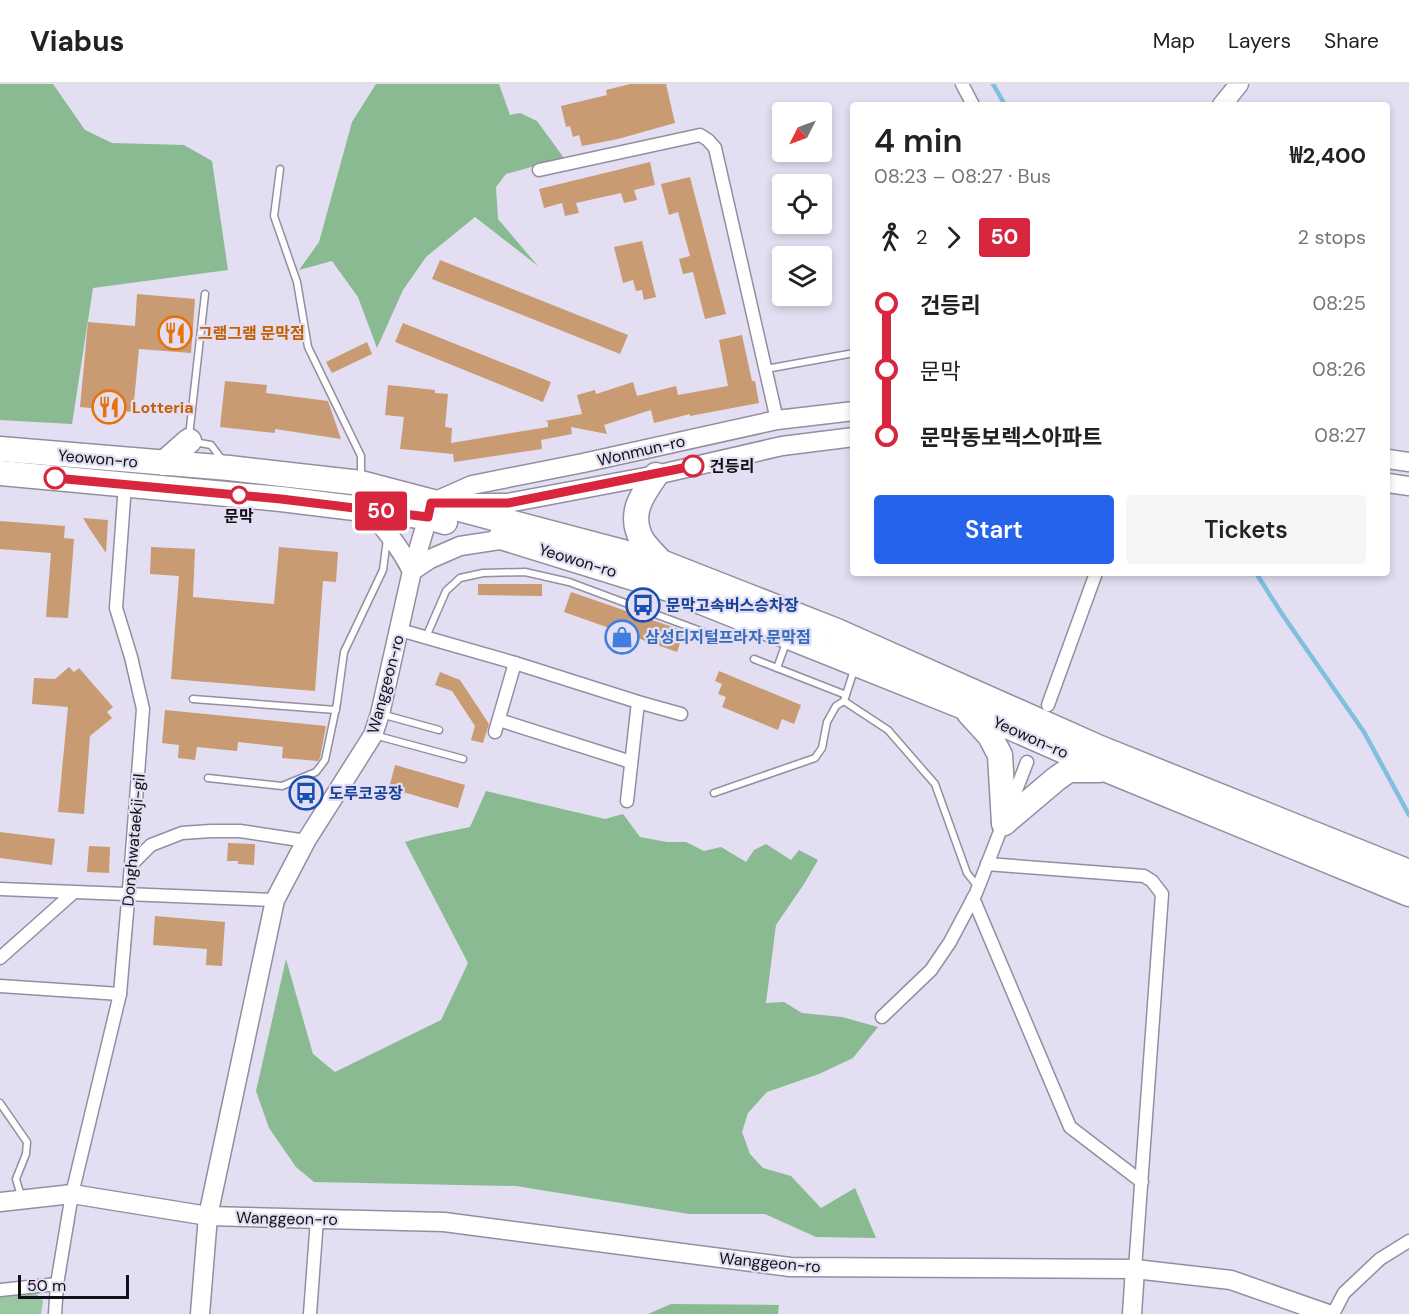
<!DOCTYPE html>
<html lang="en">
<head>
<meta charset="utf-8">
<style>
	:root { --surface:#fff; --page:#f6f6f6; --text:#222; --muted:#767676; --line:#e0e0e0; --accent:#2563eb }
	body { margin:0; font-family:"DM Sans","Noto Sans KR",sans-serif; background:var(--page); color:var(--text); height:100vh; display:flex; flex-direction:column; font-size:22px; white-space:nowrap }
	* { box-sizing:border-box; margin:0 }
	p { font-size:20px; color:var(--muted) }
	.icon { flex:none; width:33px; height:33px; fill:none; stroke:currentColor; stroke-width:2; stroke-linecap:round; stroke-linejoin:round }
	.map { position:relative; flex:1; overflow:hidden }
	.details { position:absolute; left:850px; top:18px; width:540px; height:474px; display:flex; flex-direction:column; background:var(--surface); border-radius:6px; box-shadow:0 3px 9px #0003 }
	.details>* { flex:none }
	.badge { padding:0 12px; border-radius:4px; font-size:21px; line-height:39px }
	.needle { width:39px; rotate:228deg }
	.controls { position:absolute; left:772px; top:18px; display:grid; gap:12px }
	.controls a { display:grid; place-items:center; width:60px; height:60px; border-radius:6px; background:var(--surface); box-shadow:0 3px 9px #0003; font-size:30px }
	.scale { position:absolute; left:18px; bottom:15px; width:111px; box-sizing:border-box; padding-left:6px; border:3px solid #111016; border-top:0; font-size:16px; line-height:21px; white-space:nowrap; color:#111016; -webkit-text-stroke:4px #e3def1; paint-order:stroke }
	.map>.badge { position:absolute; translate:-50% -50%; box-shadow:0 0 0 3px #fff }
	.legs { display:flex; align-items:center; gap:9px; height:66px; padding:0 24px; font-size:20px }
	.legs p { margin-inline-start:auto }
	.head { display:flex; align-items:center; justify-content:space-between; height:102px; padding:0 24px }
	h1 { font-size:33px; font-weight:600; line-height:45px }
	.primary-button { display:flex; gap:12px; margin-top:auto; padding:12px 24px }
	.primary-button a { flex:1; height:69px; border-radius:6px; background:var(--accent); color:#fff; font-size:24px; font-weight:600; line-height:69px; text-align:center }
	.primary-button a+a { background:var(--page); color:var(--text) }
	ul { padding:0 24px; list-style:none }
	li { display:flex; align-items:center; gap:21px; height:66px; font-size:22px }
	li i { display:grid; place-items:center; width:9px; height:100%; margin:0 8px; background:currentColor }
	li i::after { content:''; width:15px; height:15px; margin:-8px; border:4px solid; border-radius:50%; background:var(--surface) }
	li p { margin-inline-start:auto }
	li:first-child i { background:linear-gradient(#0000 50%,currentColor 0) }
	li:last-child i { background:linear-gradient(currentColor 50%,#0000 0) }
	header { display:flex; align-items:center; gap:36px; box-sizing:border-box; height:84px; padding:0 30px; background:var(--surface); border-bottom:2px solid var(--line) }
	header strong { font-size:28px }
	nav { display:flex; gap:33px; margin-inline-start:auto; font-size:21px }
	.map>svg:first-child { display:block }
</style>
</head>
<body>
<header>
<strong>Viabus</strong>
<nav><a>Map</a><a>Layers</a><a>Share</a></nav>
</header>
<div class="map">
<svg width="1409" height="1230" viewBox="0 0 1409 1230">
	<rect width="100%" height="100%" fill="#e3def1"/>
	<path fill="#99c7a1" d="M35,1208L43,1217L41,1230H0V1210Z"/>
	<g fill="#89ba91">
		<path d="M0,0H53L85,46L112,59L184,61L212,77L228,186L93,204L72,340L0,336Z"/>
		<path d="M376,0H499L510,31L520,29L537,37L564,74L506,90L496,103L498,135L538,182L475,133L426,173L403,206L377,264L358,213L332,177L299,186L319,158L352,38Z"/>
		<path d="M486,707L605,735L623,730L640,753L667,758H686L704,767L721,763L746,778L754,766L766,760L791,776L799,766L818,776L804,800L776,841L766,919L784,918L802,929L842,933L878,943L853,974L819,990L767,1008L748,1029L742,1048L750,1070L763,1084L791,1092L821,1124L855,1104L876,1154L816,1153L765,1130H689L516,1102L314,1098L296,1083L269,1044L256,1007L286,875L313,970L335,988L441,936L468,879L405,758C427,751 448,748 470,743Z"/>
		<path d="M671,1220L779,1221L778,1230H648Z"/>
	</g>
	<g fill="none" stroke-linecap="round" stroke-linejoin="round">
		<g stroke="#80bfdd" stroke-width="4.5">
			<path d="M993,0L1005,21"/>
			<path d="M1256,489L1282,530L1364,648L1409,731"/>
		</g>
	</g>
	<g fill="#c99b72">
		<path d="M630,0H666L675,39L618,55L582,62L579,51L573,53L570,42L566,43L561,22L607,11L606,6Z"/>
		<path d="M650,78L655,101L634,106L637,116L624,119L621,109L576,119L579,129L565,132L562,119L544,124L539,105Z"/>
		<path d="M690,93L726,230L705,235L693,188L683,190L679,175L690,172L678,128L669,131L661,100Z"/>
		<path d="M642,157L656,213L644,216L642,206L636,207L633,196L623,199L614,163Z"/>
		<path d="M440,176L628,251L620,270L432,195Z"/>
		<path d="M137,210L195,215L191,269L139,265L133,328L80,323L88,238L135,242Z"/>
		<path d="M403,239L551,298L543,318L395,258Z"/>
		<path d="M742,251L752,297H755L759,319L690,332V330L654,339L651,326L604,341L607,350L571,343L572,350L541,356L542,365L454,378L453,370L400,365L404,333L385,331L388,301L435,306V309L448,310L445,343L452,344L451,359L548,343V338L545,337L582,330L577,311L595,306L596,310L633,298L637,312L676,302L678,311L728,302L719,256Z"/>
		<path d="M367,258L372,270L332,289L326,278Z"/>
		<path d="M225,297L267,301L266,309L328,317L341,355L275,345V349L220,343Z"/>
		<path d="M83,434L108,436L106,469L89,444Z"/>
		<path d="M0,437L65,442L64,454L74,455L68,534L46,533L51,469L0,465Z"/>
		<path d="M151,463L195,465L193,513L274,520L279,463L338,468L336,498L323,497L315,607L171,595L179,492L150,490Z"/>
		<path d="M478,500H542V512L478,511Z"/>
		<path d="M571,508L684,547L677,568L564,528Z"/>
		<path d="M69,583L74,588L79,584L113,623L107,628L112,634L90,652L84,730L58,728L68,623L32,620L34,594L55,595Z"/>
		<path d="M719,587L801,621L794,640L782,635L778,646L722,623L726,613L718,610L722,600L715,597Z"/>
		<path d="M440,588L460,596L489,640L483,659L471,656L475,642L452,607L435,601Z"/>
		<path d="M165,626L326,642L320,674L318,677L282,674L283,663L238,658L237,667L197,663L195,676L178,674L179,661L162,659Z"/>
		<path d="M395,681L465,701L458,724L389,704Z"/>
		<path d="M0,748L55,755L52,781L0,774Z"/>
		<path d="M228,759L255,760L254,781L238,780V777H227Z"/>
		<path d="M89,762L110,763L109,789L87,788Z"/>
		<path d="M155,832L225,838L222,882L206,881L207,865L153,861Z"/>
	</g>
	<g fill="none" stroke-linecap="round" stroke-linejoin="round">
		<defs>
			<g id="lane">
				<path d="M280,85L274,132L297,198L308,263L361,372V393"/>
				<path d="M766,285L854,269"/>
				<path d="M189,352L205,210"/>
				<path d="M194,358L211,361L223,377"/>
				<path d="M426,553L446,507L460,494L483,489L525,488L569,498L706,549"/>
				<path d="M754,575L846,611"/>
				<path d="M777,584L786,559"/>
				<path d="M193,615L336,626"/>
				<path d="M844,617L888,646L935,700L967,789L978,803"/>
				<path d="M381,630L439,646"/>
				<path d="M374,651L463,675"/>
				<path d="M208,694L282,702L316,688L325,676L337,619L344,568L383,486L387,455"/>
				<path d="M714,709L815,674L822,664L827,638L836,622L844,617L854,586"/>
				<path d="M0,1019L27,1058L26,1070L16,1095L21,1112"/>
			</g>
			<g id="street">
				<path d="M962,0L973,21"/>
				<path d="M539,86L700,51L708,56L715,64L777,336"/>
				<path d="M400,546L515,579L638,618L681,630"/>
				<path d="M1048,621L1096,489"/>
				<path d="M499,636L631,678"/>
				<path d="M495,648L515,579"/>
				<path d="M627,717L638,618"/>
				<path d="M987,780L1144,792L1152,797L1162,810L1135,1185"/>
				<path d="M131,781L151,761L182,749L211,747H240L306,757"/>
				<path d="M0,805L275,816"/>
				<path d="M973,814L1070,1043L1142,1098"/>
				<path d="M0,874L73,809"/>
				<path d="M0,902L120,910"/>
				<path d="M882,933L931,886L950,858L976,809L1027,678"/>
				<path d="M0,1206L57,1200"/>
				<path d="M55,1230L57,1200L72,1110L120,910L131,781L143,625L131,573L116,524L125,401"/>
				<path d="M310,1230L317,1135"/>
				<path d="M1333,1230L1344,1209L1380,1175L1409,1157"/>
			</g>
			<g id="secondary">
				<path d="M1222,21L1239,0"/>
				<path d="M1388,375L1409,378"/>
				<path d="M1388,399L1409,402"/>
				<path d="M431,419L472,401L583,379L777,336L854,327"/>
				<path d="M460,419H508L656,391L782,362L854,353"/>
				<path d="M368,426C385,445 400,463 412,487L430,475L460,462L506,455"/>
				<path d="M0,1118L72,1110L208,1132L444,1138L790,1183L1135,1185L1231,1196L1328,1230"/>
				<path d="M200,1230L208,1132L275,816L306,757L373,651L380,630L412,487L428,433"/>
				<path d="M1132,1230L1135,1185"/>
			</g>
			<g id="highway">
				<path d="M0,365L229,384L361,399L661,478L837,547L1100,664L1409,788"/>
				<path d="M164,379L189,357"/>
				<path d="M0,389L281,415L428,433L445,438"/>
				<path d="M656,391C641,412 628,431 642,456C647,464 655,471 661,478"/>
				<path d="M501,453L669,505L964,623L1107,686L1409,810"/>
				<path d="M969,629L990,652L1000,671L1004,739"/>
				<path d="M1004,739L1056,695L1069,686H1099"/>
			</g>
		</defs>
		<use href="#lane" stroke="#938ea0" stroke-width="9"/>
		<use href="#street" stroke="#938ea0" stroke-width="15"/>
		<use href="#secondary" stroke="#938ea0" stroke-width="21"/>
		<use href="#highway" stroke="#938ea0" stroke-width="27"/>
		<use href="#lane" stroke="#fff" stroke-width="6"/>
		<use href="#street" stroke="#fff" stroke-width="12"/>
		<use href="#secondary" stroke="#fff" stroke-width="18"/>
		<use href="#highway" stroke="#fff" stroke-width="24"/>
	</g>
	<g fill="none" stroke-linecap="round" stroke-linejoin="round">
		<defs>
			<path id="line-1" d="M55,394L281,415L428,433L431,419H508L693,382"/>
		</defs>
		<use href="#line-1" stroke="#fff" stroke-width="14"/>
		<use href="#line-1" stroke="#d7263d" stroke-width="9"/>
	</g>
	<defs>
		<symbol id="restaurant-ring" viewBox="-11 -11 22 22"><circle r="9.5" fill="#e3def1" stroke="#e8710a" stroke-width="1.5"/><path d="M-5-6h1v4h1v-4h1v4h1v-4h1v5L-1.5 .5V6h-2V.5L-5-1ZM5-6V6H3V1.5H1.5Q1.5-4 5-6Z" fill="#e8710a"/></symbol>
		<symbol id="bus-ring" viewBox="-11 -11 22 22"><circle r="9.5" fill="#e3def1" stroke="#1a4fb4" stroke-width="1.5"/><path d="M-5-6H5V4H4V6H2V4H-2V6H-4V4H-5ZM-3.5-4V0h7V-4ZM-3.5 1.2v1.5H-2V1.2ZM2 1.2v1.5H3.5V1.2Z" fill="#1a4fb4"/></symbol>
		<symbol id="shop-ring" viewBox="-11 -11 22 22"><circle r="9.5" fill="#e3def1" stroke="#3f7fe0" stroke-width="1.5"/><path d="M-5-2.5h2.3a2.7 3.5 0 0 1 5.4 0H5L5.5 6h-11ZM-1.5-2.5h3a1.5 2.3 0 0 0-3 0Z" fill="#3f7fe0"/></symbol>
	</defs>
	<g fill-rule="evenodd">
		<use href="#restaurant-ring" x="156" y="230" width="38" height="38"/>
		<use href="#restaurant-ring" x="90" y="304" width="38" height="38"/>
		<use href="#bus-ring" x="624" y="502" width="38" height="38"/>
		<use href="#shop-ring" x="603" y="534" width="38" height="38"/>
		<use href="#bus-ring" x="287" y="690" width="38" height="38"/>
	</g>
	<g fill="#fff" stroke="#d7263d" stroke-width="3">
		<circle cx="693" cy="382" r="10"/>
		<circle cx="55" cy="394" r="10"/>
		<circle cx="239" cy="411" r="8"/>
	</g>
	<g text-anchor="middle" stroke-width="4.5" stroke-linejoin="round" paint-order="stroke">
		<g font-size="16" font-weight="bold" fill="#c56008" stroke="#e3def1" text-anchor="start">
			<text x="198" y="255">그램그램 문막점</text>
			<text x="132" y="329">Lotteria</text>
		</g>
		<g font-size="16" fill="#111016" stroke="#e3def1">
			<text transform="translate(641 366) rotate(-13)" y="6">Wonmun-ro</text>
			<text transform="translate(98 374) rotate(5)" y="6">Yeowon-ro</text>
			<text transform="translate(578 476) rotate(17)" y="6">Yeowon-ro</text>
			<text transform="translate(385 600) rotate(-75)" y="6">Wanggeon-ro</text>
			<text transform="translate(1031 653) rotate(24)" y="6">Yeowon-ro</text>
			<text transform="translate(133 756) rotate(-85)" y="6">Donghwataekji-gil</text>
			<text transform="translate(287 1134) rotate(1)" y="6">Wanggeon-ro</text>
			<text transform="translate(770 1178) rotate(5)" y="6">Wanggeon-ro</text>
		</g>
		<g font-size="16" font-weight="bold" fill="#111016" stroke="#e3def1" text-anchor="start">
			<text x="710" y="388">건등리</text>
			<text x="239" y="438" text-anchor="middle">문막</text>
		</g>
		<g font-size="16" font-weight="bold" fill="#164399" stroke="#e3def1" text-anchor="start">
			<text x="666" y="527">문막고속버스승차장</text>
			<text x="329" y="715">도루코공장</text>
		</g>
		<g font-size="16" font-weight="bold" fill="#366cbe" stroke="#e3def1" text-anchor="start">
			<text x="645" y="559">삼성디지털프라자 문막점</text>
		</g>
	</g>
</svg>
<div class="controls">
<a><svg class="needle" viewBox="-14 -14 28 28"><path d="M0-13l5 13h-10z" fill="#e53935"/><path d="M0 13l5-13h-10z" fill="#767676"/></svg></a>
<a><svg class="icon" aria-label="locate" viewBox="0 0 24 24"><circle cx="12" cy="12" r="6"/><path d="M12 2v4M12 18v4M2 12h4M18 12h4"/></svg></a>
<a><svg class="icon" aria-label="layers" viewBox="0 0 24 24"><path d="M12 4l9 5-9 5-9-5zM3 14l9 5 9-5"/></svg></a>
</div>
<div class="scale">50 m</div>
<b class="badge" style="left:381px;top:427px;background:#d7263d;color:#fff">50</b>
<section class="details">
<div class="head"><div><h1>4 min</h1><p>08:23 – 08:27 · Bus</p></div><b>₩2,400</b></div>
<div class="legs"><svg class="icon" aria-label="walk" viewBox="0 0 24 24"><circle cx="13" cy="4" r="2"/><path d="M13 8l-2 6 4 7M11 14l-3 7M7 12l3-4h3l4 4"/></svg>2<svg class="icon" aria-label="forward" viewBox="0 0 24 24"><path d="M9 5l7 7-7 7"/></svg><b class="badge" style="background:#d7263d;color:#fff">50</b><p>2 stops</p></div>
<ul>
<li><i style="color:#d7263d"></i><b>건등리</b><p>08:25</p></li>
<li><i style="color:#d7263d"></i><span>문막</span><p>08:26</p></li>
<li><i style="color:#d7263d"></i><b>문막동보렉스아파트</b><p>08:27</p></li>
</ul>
<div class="primary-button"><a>Start</a><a>Tickets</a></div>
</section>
</div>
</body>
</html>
